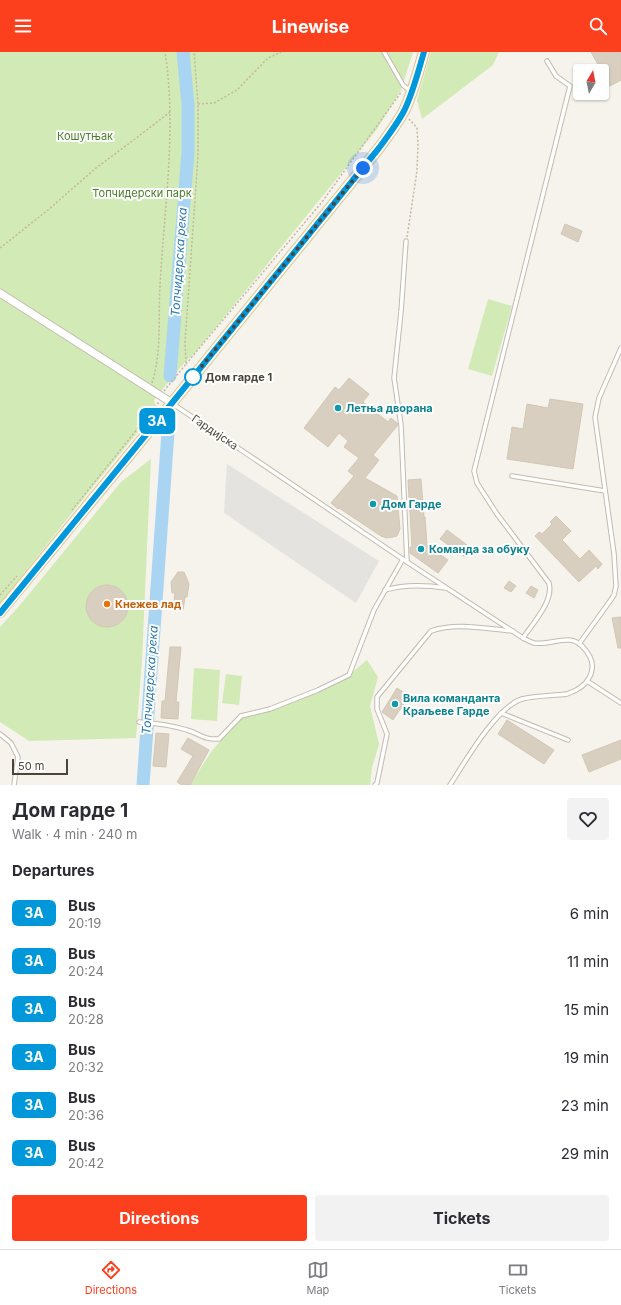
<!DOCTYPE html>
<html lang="en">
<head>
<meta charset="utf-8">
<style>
	:root { --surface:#fff; --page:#f2f2f3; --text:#2b2b33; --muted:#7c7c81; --line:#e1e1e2; --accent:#fc3f1d }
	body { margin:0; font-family:Inter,sans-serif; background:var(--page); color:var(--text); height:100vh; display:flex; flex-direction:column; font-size:15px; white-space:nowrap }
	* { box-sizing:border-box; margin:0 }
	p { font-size:13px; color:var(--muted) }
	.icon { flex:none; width:22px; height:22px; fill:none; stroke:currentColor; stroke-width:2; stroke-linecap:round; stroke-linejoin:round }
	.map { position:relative; height:733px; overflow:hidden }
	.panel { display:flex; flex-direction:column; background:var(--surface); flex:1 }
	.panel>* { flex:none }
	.badge { padding:0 8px; border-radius:6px; font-size:14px; line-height:26px }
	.needle { width:26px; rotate:10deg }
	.tools { position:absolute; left:573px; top:12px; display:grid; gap:8px }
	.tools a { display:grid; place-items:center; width:36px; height:36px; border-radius:4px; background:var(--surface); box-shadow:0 1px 3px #0004; font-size:20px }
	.scale { position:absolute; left:12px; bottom:10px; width:56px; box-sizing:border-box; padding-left:4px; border:2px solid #4b4439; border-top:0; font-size:11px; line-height:14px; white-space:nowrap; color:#4b4439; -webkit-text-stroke:3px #fff; paint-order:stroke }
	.you { position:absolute; width:20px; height:20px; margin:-10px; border:3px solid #fff; border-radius:50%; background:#1a73e8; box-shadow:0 0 0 6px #1a73e833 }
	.map>.badge { position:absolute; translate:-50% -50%; box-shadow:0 0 0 2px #fff }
	h2 { padding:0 12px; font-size:15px; line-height:36px }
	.round { display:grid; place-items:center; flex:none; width:42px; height:42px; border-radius:4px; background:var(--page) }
	.headline { display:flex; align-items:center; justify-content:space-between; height:68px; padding:0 12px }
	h1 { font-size:19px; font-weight:700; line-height:30px }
	.primary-button { display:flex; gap:8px; margin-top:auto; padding:8px 12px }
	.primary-button a { flex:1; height:46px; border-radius:4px; background:var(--accent); color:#fff; font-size:16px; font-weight:700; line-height:46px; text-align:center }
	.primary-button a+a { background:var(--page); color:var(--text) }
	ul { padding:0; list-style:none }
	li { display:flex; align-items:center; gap:12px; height:48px; padding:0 12px }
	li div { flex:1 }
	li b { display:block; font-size:15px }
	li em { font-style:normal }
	li .badge { min-width:44px; font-weight:700; text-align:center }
	header { display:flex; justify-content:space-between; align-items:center; height:52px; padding:0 12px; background:var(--accent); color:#fff; font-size:18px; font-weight:700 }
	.tab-bar { display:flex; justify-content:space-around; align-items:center; height:56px; border-top:1px solid var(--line); background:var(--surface); font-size:11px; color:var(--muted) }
	.tab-bar a { display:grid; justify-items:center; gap:2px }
	.tab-bar .current { color:var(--accent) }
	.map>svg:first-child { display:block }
</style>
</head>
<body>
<header><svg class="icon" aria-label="menu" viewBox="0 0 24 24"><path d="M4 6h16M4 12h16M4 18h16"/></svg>Linewise<svg class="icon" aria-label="search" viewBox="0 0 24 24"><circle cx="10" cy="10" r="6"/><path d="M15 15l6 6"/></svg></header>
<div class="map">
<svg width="621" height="733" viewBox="0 0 621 733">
	<rect width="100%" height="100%" fill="#f6f3ec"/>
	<g fill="#d2eab5">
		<path d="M0,0H413L401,38L377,77L195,301L185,310L154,348L156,358L92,436L0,551Z"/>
		<path d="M431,0H499L493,13L422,67L417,48Z"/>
		<path d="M488,247L512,254L492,324L468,317Z"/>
		<path d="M151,407L142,608L136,686L29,689L0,670V575L20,553L121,430Z"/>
		<path d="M367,608L378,625L370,654L379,692L372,716L370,733H190L211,700L241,664L270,657L349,623Z"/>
		<path d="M194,616L220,618L217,669L191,667Z"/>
		<path d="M226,622L242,624L239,653L222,651Z"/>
	</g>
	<path fill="#e5e3e0" d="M227,412L379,509L356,551L224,461Z"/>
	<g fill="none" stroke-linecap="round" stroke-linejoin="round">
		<g stroke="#a9d4f2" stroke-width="13">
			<path d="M170,324L188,101V52L183,0"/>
			<path d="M143,733L168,380"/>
		</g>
	</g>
	<g fill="#d8cfc1" stroke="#d3c7b4">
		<path d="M591,0H620L621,2V28L610,34Z"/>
		<path d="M565,172L582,179L578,190L561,182Z"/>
		<path d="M349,326L369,342L363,350L388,370L391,366L397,371L398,373L373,403L379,408L365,426L397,444L400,477L397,484L393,485L386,486L381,484L339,456L338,457L331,451L354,424L348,419L359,406L344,395L348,389L339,381L328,395L304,376L335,335L339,338Z"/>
		<path d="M550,347L583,352L573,417L507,407L512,375L523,377L527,352L548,356Z"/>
		<path d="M421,427L424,465H425L427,493L448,508L438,521L410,501V495H412L408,428Z"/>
		<path d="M556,464L571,479L562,488L580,507L589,498L602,512L598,517L596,514L579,530L535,484L539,480L542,482L552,472L550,470Z"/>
		<path d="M447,478L471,496L465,505L440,487Z"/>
		<path d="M178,520H184L189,532L187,545H185L183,558L173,557L175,541H172L171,530Z"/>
		<path d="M509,529L516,534L511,540L504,536Z"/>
		<circle cx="107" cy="554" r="21"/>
		<path d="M531,534L538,538L534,546L526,541Z"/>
		<path d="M621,565V596H618L612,566Z"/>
		<path d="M170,595H181L176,650H179L178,667L161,666L162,649H165Z"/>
		<path d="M397,636L409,644L393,668L382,660Z"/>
		<path d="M507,668L554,698L544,712L498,682Z"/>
		<path d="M156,681L169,682L166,715L153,714Z"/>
		<path d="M188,686L209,698L190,733H182L177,730L193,704L181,697Z"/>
		<path d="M621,688V707L589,720L582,703Z"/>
	</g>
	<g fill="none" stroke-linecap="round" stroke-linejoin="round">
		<defs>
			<g id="service">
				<path d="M384,0L403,33L411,40"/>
				<path d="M406,189L401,260L394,326L401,373L407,510"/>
				<path d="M173,352L407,510L523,586C527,588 530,590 534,591C557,594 574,575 590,605C593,611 593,619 589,626C585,634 576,639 567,642C553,644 536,643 522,647C496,655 465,710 450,733"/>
				<path d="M512,424L605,439"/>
				<path d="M385,538C405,532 426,533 446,536"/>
				<path d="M523,586C533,571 554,549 549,531L497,462L477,431L474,419L570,34L556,24L547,9"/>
				<path d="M579,592L610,549L614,543L616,534L614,502L595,365L599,346L621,296"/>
				<path d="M587,629L621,651"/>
				<path d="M501,661L568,688"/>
				<path d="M139,670C155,671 171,673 187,678C201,682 203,688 219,687L241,664L270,657L318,638L349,623L374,558L403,507"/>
				<path d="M0,682L11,691L18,705L14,733"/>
				<path d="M375,733L377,731L387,682L377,657V645L431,579C457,570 486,577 513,579"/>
			</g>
			<path id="minor" d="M0,241L172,351"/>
			<path id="secondary" d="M0,560L172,351L379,96C388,84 397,72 404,59C413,41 418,20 424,0"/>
		</defs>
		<use href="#service" stroke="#c2bbae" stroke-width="5.5"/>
		<use href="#minor" stroke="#c2bbae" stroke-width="9"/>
		<use href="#secondary" stroke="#d6c79b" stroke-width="12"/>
		<g stroke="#c4b79f" stroke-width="1.5" stroke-dasharray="2 2" stroke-linecap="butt">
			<path d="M198,52L214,51L237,38L268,6L281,0"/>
			<path d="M407,185L417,119L418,93L417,76L409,67"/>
			<path d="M0,196L48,158L96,116L135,87L170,60"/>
			<path d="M186,312L322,150L402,39"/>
			<path d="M152,331C162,299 158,266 160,234C164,157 177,77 165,0"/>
			<path d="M164,339L186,312L185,290L198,104V52L194,0"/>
			<path d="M72,458L159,350"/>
			<path d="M0,543L17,524"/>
		</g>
		<use href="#service" stroke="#fff" stroke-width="3.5"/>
		<use href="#minor" stroke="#fff" stroke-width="7"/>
		<use href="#secondary" stroke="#fff3cd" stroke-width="10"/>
	</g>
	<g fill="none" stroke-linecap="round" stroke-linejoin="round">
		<defs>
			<path id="line" d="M0,561L172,351L379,96C388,84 397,72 404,59C413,41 418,20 424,0"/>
		</defs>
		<use href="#line" stroke="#fff" stroke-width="9"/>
		<use href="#line" stroke="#0098da" stroke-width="6"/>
		<path stroke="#4b4439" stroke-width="4" stroke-dasharray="0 7.2" d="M193,325L363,116"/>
	</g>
	<circle fill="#fff" stroke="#0098da" stroke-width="2" cx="193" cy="325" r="8"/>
	<g fill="#0f9aa8" stroke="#fff" stroke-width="1.5">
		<circle cx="338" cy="356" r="4"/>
		<circle cx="373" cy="452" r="4"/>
		<circle cx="421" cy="497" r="4"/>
		<circle cx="395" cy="652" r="4"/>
	</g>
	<circle fill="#e8710a" stroke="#fff" stroke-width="1.5" cx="107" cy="552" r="4"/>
	<g text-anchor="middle" stroke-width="4" stroke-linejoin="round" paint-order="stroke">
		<g font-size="11" fill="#4a7f2a" stroke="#fff">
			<text x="85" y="88">Кошутњак</text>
			<text x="142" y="145">Топчидерски парк</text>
		</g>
		<g font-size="11" font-weight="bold" fill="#4b4439" stroke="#fff" text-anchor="start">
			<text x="205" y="329">Дом гарде 1</text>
		</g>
		<g font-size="11" font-weight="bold" fill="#0d838f" stroke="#fff" text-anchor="start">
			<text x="346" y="360">Летња дворана</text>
			<text x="381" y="456">Дом Гарде</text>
			<text x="429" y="501">Команда за обуку</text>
			<text x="403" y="650">Вила команданта<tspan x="403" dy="13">Краљеве Гарде</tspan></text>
		</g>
		<g font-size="11" fill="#4b4439" stroke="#fff">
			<text transform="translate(215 380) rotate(34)" y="4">Гардијска</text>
		</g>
		<g font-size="11" font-weight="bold" fill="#c56008" stroke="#fff" text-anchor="start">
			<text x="115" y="556">Кнежев лад</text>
		</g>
		<g font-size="12" font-style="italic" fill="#2e7ab2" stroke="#fff">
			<text transform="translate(179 210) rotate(-86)" y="4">Топчидерска река</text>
			<text transform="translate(150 628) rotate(-86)" y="4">Топчидерска река</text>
		</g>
	</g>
</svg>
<div class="tools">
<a><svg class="needle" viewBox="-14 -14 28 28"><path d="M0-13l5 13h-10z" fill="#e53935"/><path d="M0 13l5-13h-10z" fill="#7c7c81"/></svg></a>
</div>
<div class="scale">50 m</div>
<div class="you" style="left:363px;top:116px"></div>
<b class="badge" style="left:157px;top:369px;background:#0098da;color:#fff">3A</b>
</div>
<section class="panel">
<div class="headline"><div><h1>Дом гарде 1</h1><p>Walk · 4 min · 240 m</p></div><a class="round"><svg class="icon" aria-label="heart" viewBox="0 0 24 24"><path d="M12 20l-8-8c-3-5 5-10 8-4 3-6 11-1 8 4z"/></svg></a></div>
<h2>Departures</h2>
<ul>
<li><span class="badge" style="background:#0098da;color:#fff">3A</span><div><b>Bus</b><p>20:19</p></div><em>6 min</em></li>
<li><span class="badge" style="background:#0098da;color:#fff">3A</span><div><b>Bus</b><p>20:24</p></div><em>11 min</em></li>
<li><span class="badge" style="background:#0098da;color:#fff">3A</span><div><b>Bus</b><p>20:28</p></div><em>15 min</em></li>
<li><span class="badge" style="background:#0098da;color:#fff">3A</span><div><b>Bus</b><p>20:32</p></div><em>19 min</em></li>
<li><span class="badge" style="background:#0098da;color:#fff">3A</span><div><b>Bus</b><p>20:36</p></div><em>23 min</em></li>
<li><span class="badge" style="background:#0098da;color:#fff">3A</span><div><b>Bus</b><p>20:42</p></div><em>29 min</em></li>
</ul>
<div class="primary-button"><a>Directions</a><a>Tickets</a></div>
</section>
<nav class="tab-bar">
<a class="current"><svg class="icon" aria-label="directions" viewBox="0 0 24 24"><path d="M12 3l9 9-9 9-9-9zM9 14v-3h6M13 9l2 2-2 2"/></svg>Directions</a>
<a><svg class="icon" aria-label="map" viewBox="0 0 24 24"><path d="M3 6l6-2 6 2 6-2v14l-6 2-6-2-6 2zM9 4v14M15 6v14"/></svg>Map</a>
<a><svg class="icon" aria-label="tickets" viewBox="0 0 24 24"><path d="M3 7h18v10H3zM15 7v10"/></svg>Tickets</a>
</nav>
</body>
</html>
